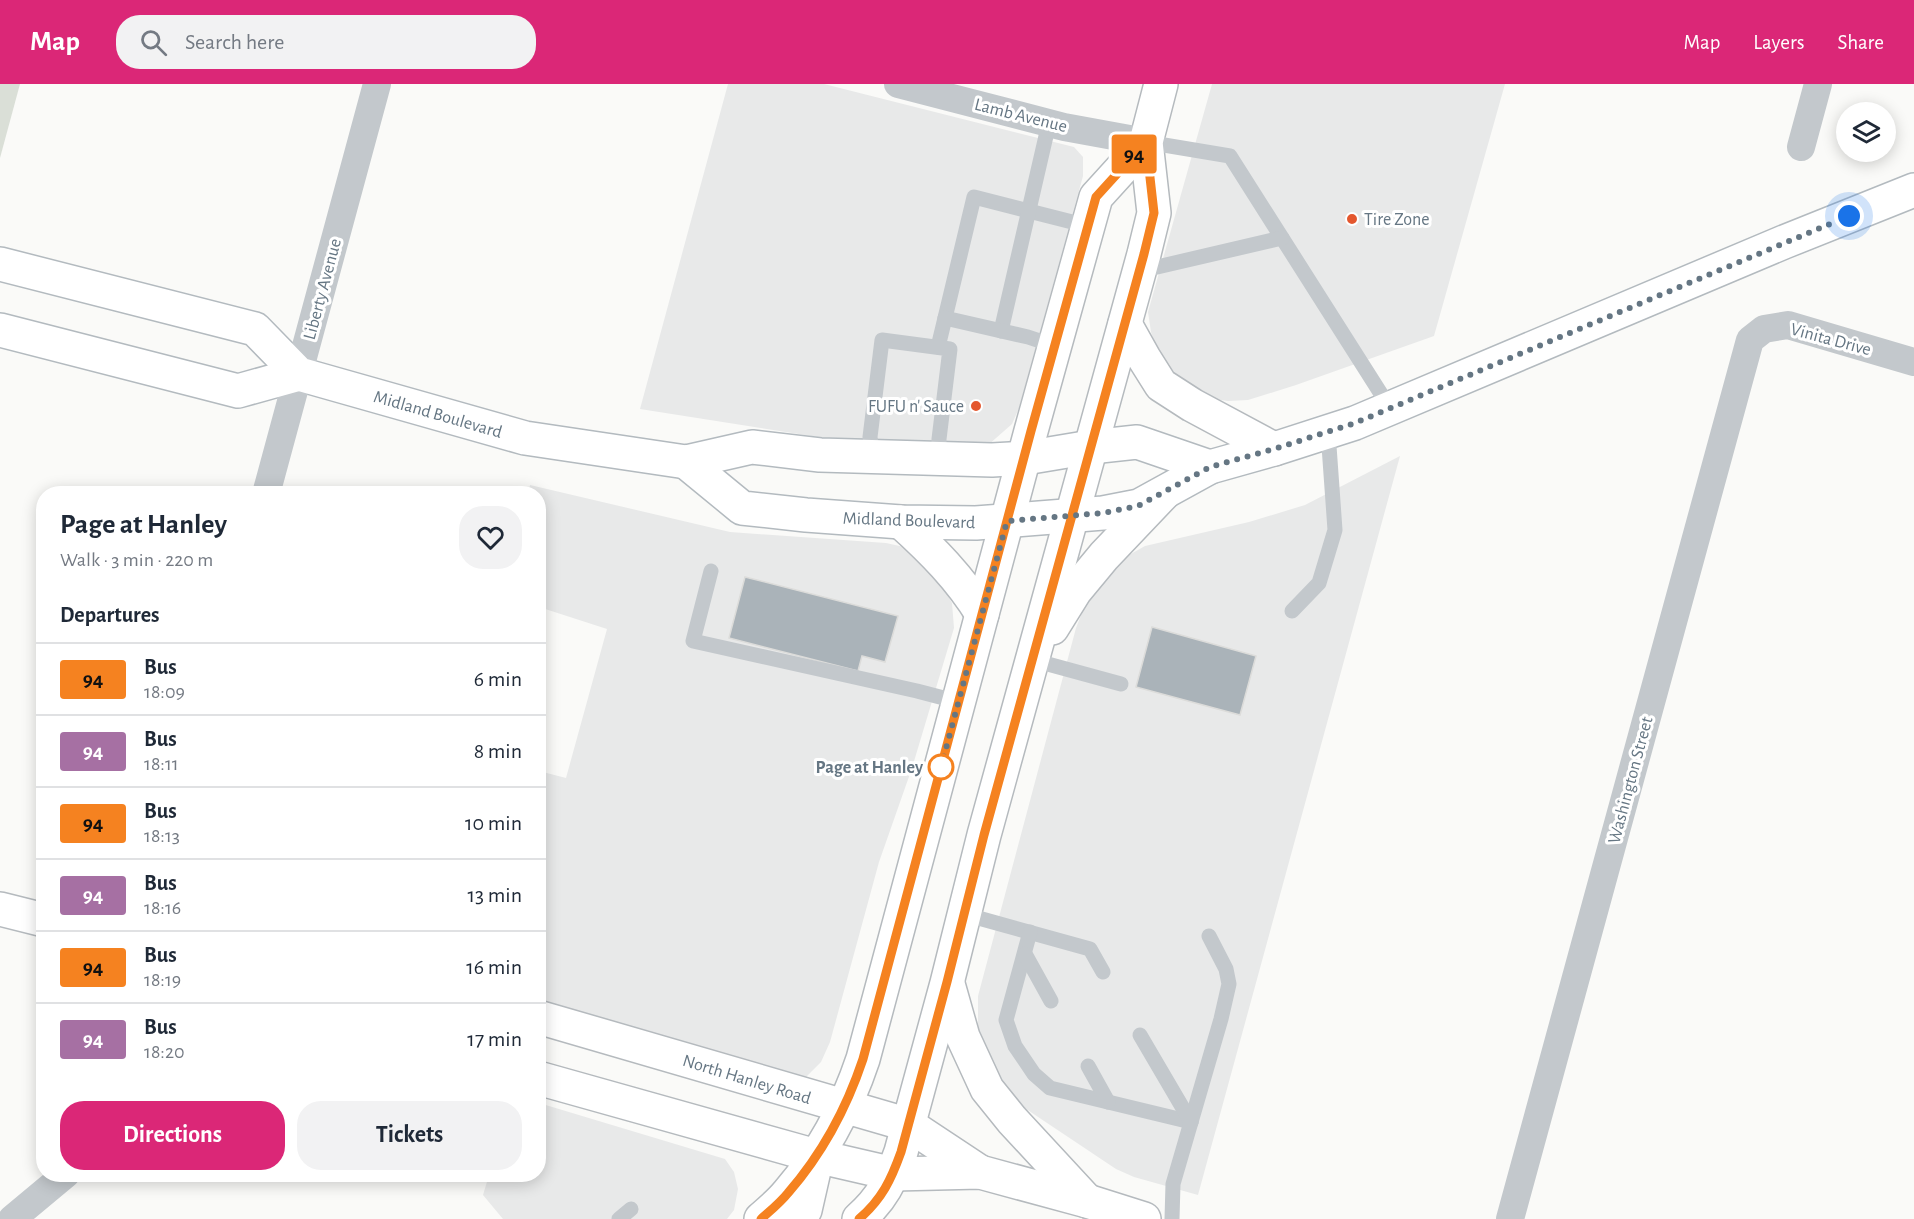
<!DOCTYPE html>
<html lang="en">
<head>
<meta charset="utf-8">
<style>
	:root { --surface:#fff; --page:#f2f2f3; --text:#1f2937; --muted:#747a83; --line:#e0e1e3; --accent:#db2777 }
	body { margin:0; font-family:"Alegreya Sans",sans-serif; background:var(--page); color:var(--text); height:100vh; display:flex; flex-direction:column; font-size:22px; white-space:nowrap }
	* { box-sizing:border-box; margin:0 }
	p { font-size:20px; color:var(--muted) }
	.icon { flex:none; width:33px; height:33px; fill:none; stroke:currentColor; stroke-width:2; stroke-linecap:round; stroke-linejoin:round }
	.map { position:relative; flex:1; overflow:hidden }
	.sheet { position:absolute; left:36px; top:402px; width:510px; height:696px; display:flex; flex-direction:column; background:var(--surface); border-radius:24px; box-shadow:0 3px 15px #0003 }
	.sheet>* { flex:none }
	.badge { padding:0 12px; border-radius:4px; font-size:21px; line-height:39px }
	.fabs { position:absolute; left:1836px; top:18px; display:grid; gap:12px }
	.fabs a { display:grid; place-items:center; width:60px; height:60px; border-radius:50%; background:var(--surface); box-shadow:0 3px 15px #0003; font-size:30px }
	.you { position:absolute; width:30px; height:30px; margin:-15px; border:4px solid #fff; border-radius:50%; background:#1a73e8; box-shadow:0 0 0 9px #1a73e833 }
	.map>.badge { position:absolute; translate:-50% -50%; box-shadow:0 0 0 3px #fff }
	h2 { padding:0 24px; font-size:22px; line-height:54px }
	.round { display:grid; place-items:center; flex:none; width:63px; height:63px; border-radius:24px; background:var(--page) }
	.overview { display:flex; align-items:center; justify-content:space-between; height:102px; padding:0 24px }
	h1 { font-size:28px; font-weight:700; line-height:45px }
	.button { display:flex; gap:12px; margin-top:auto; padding:12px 24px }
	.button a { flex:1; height:69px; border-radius:24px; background:var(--accent); color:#fff; font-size:24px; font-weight:700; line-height:69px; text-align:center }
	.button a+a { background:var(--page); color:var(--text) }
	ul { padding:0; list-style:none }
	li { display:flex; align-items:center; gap:18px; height:72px; padding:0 24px; border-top:2px solid var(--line) }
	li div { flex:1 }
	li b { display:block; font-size:22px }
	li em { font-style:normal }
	li .badge { min-width:66px; font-weight:700; text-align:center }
	header { display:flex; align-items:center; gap:36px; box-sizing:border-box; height:84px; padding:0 30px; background:var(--accent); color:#fff }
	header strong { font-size:28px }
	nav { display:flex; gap:33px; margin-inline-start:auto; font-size:21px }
	.search { width:420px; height:54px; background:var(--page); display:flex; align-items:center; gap:15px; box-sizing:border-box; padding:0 21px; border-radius:24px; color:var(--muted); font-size:22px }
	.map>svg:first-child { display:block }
</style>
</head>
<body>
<header>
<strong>Map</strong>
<div class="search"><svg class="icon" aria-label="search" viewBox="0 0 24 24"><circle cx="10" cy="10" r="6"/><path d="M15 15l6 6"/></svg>Search here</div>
<nav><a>Map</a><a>Layers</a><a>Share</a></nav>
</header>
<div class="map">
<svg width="1914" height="1135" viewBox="0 0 1914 1135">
	<rect width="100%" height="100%" fill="#fafaf8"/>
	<g fill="#e8e9e9">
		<path d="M728,0H824L1074,63L1083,73V92L1019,324L1012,340L987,362L862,360L640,325Z"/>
		<path d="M1212,0H1505L1434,252L1296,301L1248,316L1228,317L1207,314L1184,300L1165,282L1158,269L1151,248L1148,228Z"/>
		<path d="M1400,372L1198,1111L1134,1093L1116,1085L1014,1017L987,980L978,950V912L1076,544L1087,516L1122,475L1145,462L1249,438L1305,421Z"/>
		<path d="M530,401L730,448L886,459L913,465L933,484L952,519L954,544L912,684L879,778L830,958L821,978L806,993L791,996L539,920V687L566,694L607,545L539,523L538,410H528Z"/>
		<path d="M539,1019L725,1075L734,1088L738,1105L734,1126L727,1135H503L483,1111L489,1091L538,1090Z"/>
	</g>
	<path fill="#dadfd7" d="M0,0H20L0,74Z"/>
	<g fill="#aab3b9" stroke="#dcdcda" stroke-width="1.5">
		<path d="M745,493L898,532L885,578L862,572L858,587L729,554Z"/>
		<path d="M1152,543L1256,572L1240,631L1136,603Z"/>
	</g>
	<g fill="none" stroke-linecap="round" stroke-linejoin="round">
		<defs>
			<g id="secondary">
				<path d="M0,180L255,245L299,290L525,354L686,378L752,363L820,371L992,376L1025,374L1091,363L1137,358L1210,383"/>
				<path d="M0,246L238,307L299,290"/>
				<path d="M686,378L742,424L806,431L901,438L976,439L1103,429L1139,422L1210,383L1274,365L1355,339L1784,158L1914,106"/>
			</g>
			<g id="primary">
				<path d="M1125,240L1144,274L1161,301L1192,321L1274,365"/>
				<path d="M901,438C932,466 960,494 982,530"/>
				<path d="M1052,544L1075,507L1104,472L1164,409"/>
				<path d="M0,825L44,836"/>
				<path d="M948,900L963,953L987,1005L1012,1036L1087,1117"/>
				<path d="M538,933L909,1041L980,1088"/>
				<path d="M538,994L816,1072L894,1090L980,1088L1087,1117L1144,1135"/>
				<path d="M761,1135C770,1127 780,1119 788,1109C822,1070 847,1023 863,975L1031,347L1096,113L1146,58"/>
				<path d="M800,1135L805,1126L815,1082"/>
				<path d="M859,1135C882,1115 891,1096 901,1068L947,899L984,751L1144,170L1154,129L1146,58L1161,0"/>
			</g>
		</defs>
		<use href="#secondary" stroke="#b3babf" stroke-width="36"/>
		<use href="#primary" stroke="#b5babe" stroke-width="36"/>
		<g stroke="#c3c8cc" stroke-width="15">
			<path d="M1146,58L1230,72L1390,324"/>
			<path d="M1140,187L1282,154"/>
			<path d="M945,234L974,113L1088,142"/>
			<path d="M1001,247L1049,39"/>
			<path d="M938,263L945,234L1028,253L1055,262"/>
			<path d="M873,373L870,353L882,256L950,265L939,355V375"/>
			<path d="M711,487L693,557L917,607L959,618"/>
			<path d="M1292,527L1319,499L1335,446L1328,348"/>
			<path d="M1033,576L1121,600"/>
			<path d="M964,830L1090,865L1103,888"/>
			<path d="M1030,848L1006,936L1015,962L1034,990L1050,1004L1191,1038"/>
			<path d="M1025,870L1051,917"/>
			<path d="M1140,951L1191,1038"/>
			<path d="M1088,982L1108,1018"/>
			<path d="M619,1135L631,1125"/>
			<path d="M1172,1135L1173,1100L1221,935L1229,900L1226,885L1209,852"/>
		</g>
		<g stroke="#c3c8cc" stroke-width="28">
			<path d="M898,0L1064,43L1146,58"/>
			<path d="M1801,63L1818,0"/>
			<path d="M266,410L377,0"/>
			<path d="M12,1135L66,1090"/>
			<path d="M1510,1135L1750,256L1764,245L1788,241L1914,278"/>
		</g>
		<use href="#secondary" stroke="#fff" stroke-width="33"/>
		<use href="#primary" stroke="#fff" stroke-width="33"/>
	</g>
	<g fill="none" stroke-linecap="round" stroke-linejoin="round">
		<defs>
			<path id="line" d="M761,1135C770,1127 780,1119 788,1109C822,1070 847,1023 863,975L1031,347L1096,113L1146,58L1154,129L1144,170L984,751L947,898L901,1068C891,1096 882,1115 859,1135"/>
		</defs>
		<use href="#line" stroke="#fff" stroke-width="14"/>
		<use href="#line" stroke="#f58220" stroke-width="9"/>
		<path stroke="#657683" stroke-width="6" stroke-dasharray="0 10.8" d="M941,683L1007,437L1103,429L1138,422L1210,383L1274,365L1355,339L1849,132"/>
	</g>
	<g fill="#e4572e" stroke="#fff" stroke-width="2">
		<circle cx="1352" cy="135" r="6"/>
		<circle cx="976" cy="322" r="6"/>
	</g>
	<circle fill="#fff" stroke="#f58220" stroke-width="3" cx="941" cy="683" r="12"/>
	<g text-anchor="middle" stroke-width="6" stroke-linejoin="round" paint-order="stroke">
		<g font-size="18" fill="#657683" stroke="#fff">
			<text transform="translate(1021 31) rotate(14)" y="6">Lamb Avenue</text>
			<text transform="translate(322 205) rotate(-75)" y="6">Liberty Avenue</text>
			<text transform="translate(1831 255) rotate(15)" y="6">Vinita Drive</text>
			<text transform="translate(438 330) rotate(16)" y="6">Midland Boulevard</text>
			<text transform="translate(909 436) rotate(2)" y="6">Midland Boulevard</text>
			<text transform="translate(1630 696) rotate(-75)" y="6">Washington Street</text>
			<text transform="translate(747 995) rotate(17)" y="6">North Hanley Road</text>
		</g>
		<g font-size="18" fill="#657683" stroke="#fff" text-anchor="start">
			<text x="1364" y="141">Tire Zone</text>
			<text x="964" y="328" text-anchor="end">FUFU n' Sauce</text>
		</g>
		<g font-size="18" font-weight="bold" fill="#657683" stroke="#fff" text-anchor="end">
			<text x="923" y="689">Page at Hanley</text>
		</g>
	</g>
</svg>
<div class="fabs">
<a><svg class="icon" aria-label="layers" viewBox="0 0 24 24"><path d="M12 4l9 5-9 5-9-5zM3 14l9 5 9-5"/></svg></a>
</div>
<div class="you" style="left:1849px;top:132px"></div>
<b class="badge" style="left:1134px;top:70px;background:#f58220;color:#111">94</b>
<section class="sheet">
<div class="overview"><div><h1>Page at Hanley</h1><p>Walk · 3 min · 220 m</p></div><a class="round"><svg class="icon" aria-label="heart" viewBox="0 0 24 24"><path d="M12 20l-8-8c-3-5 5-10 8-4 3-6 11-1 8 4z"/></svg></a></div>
<h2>Departures</h2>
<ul>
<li><span class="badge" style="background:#f58220;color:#111">94</span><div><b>Bus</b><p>18:09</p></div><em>6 min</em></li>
<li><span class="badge" style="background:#a670a3;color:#fff">94</span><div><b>Bus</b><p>18:11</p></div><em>8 min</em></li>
<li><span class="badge" style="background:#f58220;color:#111">94</span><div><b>Bus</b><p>18:13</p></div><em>10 min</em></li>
<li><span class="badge" style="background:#a670a3;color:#fff">94</span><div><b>Bus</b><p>18:16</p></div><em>13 min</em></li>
<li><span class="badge" style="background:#f58220;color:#111">94</span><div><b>Bus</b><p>18:19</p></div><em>16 min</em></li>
<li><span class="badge" style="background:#a670a3;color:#fff">94</span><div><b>Bus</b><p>18:20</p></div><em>17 min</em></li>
</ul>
<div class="button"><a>Directions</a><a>Tickets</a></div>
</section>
</div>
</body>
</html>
